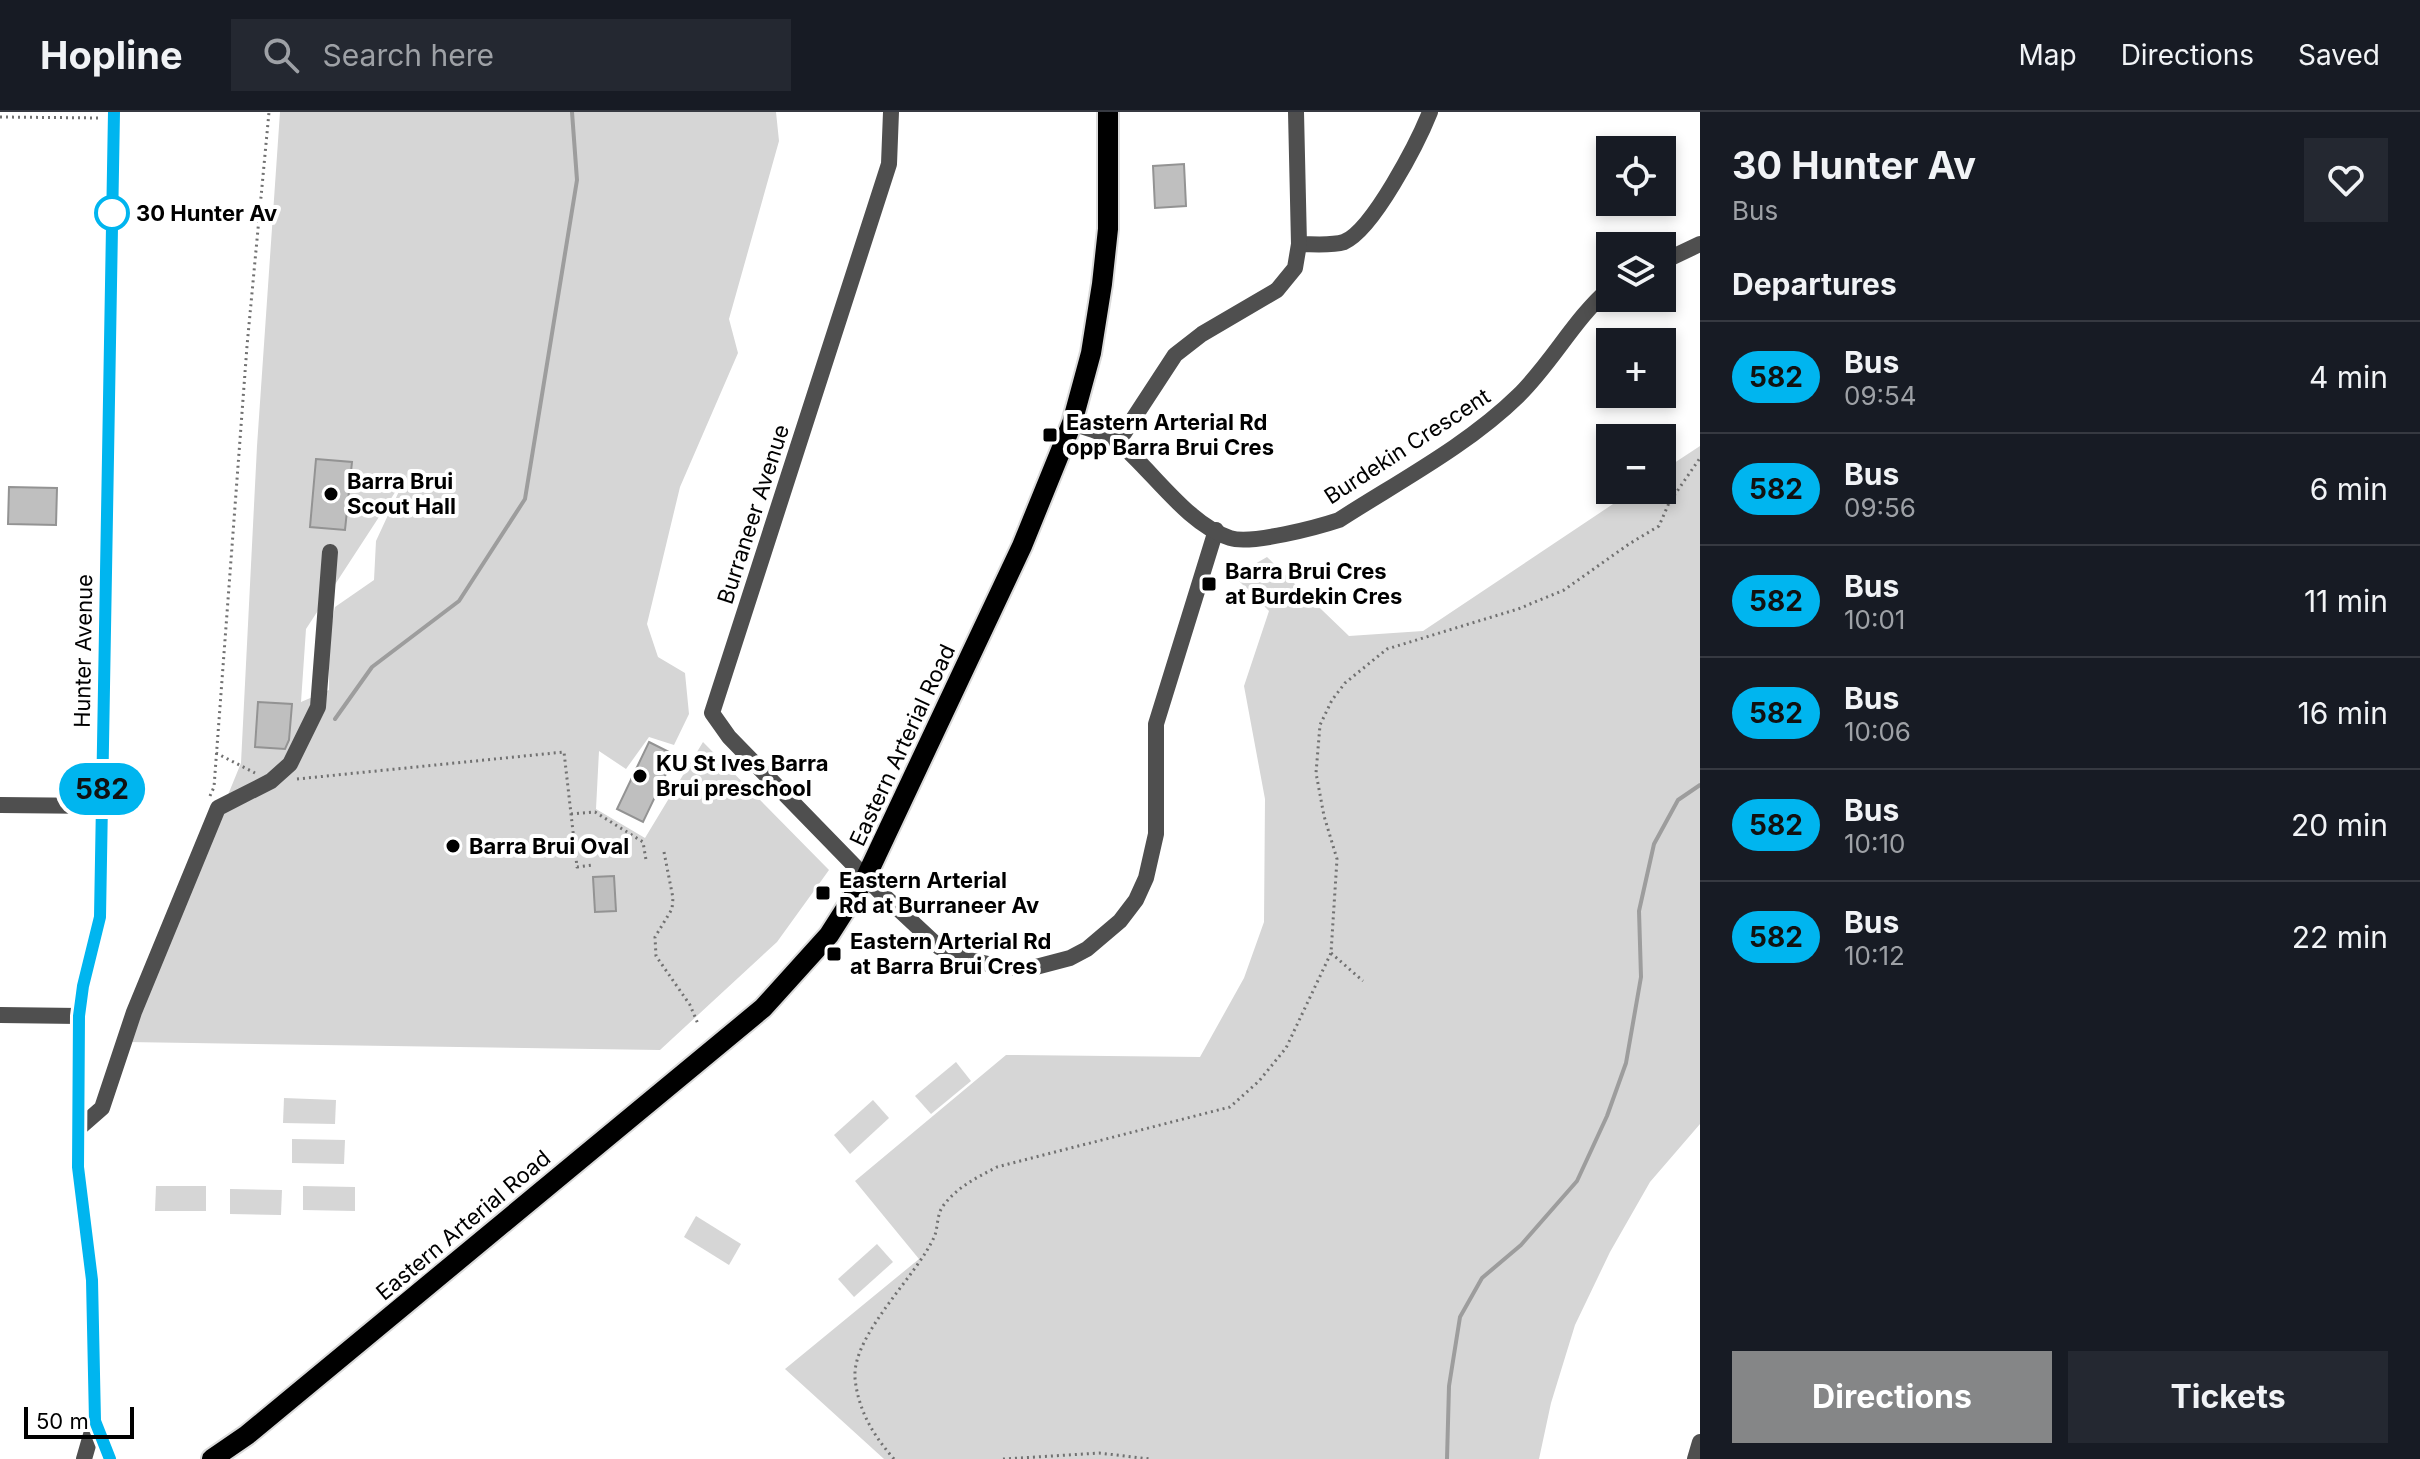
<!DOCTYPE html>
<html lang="en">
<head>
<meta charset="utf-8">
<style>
	:root { --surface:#171b24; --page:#242831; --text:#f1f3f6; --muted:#9ea1a6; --line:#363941; --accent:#858687 }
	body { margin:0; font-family:Inter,sans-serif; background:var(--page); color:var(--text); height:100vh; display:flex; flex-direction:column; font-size:30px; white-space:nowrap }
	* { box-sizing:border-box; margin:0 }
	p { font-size:26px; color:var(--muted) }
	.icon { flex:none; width:44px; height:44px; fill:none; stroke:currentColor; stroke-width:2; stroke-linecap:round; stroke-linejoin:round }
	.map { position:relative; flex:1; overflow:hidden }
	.side { display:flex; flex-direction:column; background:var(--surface); width:720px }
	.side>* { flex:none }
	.badge { padding:0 16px; border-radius:26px; font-size:28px; line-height:52px }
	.fabs { position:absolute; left:1596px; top:24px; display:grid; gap:16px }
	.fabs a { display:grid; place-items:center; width:80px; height:80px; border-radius:0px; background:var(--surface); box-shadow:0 4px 12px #0003; font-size:40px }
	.scale { position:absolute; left:24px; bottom:20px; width:110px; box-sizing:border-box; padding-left:8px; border:4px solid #000; border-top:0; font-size:22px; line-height:28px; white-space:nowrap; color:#000; -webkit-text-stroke:6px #fff; paint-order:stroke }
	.map>.badge { position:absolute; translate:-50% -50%; box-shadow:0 0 0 4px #fff }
	h2 { padding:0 32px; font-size:30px; line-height:72px }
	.round { display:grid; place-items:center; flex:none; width:84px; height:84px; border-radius:0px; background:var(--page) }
	.overview { display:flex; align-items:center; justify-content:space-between; height:136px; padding:0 32px }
	h1 { font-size:38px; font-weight:700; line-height:60px }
	.action { display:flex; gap:16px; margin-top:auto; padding:16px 32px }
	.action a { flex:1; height:92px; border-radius:0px; background:var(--accent); color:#fff; font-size:32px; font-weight:700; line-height:92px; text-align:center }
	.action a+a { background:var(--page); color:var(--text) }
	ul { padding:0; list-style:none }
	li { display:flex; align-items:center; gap:24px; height:112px; padding:0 32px; border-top:2px solid var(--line) }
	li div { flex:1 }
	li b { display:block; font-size:30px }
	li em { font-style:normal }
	li .badge { min-width:88px; font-weight:700; text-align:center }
	header { display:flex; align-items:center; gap:48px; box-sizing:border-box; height:112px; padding:0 40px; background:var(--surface); border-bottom:2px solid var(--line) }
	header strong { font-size:38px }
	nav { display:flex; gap:44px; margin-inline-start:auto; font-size:28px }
	.search { width:560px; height:72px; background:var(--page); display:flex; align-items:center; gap:20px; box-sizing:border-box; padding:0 28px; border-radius:0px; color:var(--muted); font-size:30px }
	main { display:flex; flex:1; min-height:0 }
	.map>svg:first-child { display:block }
</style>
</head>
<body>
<header>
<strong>Hopline</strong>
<div class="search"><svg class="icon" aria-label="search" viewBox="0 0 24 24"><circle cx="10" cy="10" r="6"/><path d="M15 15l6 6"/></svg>Search here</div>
<nav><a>Map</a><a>Directions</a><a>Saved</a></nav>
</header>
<main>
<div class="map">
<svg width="1700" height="1347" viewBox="0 0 1700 1347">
	<rect width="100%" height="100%" fill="#fff"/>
	<g fill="#d6d6d6" fill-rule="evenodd">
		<path d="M280,0H776L779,29L729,207L738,241L680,375L647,512L658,545L685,561L689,602L674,633L649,625L626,657L599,639L596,697L645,726L703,630L829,758L777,830L660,938L127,930L241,651L257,334ZM407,362L376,429L374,468L335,495L329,524V578L301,590L306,517Z"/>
		<path d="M1700,334V1012L1650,1070L1610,1140L1575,1213L1551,1291L1539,1347H884L785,1257L919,1147L855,1069L1006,943L1200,945L1244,866L1264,810L1265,687L1244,574L1269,499L1234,464L1267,445L1349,524L1423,519L1634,378H1662V359Z"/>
		<path d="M956,950L971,969L931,1002L915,984Z"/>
		<path d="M284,986L336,988L335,1012L283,1011Z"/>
		<path d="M873,988L889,1006L850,1042L834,1023Z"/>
		<path d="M292,1027L345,1028L344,1052L292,1051Z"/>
		<path d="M156,1074H206V1099H155Z"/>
		<path d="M303,1074L355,1075V1099L303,1098Z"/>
		<path d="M230,1077L282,1078L281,1103L230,1102Z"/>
		<path d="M696,1104L741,1132L729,1153L684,1125Z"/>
		<path d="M877,1132L893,1150L854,1185L838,1167Z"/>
	</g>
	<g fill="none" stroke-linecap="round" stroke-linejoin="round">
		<g stroke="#9d9d9d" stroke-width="4">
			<path d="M335,607L372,555L459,489L525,387L577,68L572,0"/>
			<path d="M1447,1347L1449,1274L1460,1205L1482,1166L1521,1133L1577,1069L1607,1004L1626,951L1641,865L1639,799L1654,732L1678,688L1700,673"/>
		</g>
	</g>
	<g fill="#bfbfbf" stroke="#939393" stroke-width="2">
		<path d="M1184,52L1186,94L1155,96L1153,54Z"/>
		<path d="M316,347L352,350L345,418L310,415Z"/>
		<path d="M9,375L57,376L56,413L8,412Z"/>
		<path d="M258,590L292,592L289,628L285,637L255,635Z"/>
		<path d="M649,630L675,643L643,710L617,697Z"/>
		<path d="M614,764L616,799L595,800L593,765Z"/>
	</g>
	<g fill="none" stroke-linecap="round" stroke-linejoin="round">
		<defs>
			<path id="major" d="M212,1347L247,1323L763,896L829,823L866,765L1022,434L1072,311L1091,241L1102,172L1108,117V0"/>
		</defs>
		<use href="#major" stroke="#dbdbdb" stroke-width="24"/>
		<g stroke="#717171" stroke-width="3" stroke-dasharray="2 4" stroke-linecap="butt">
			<path d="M0,5L100,6"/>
			<path d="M216,641L255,661"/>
			<path d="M297,667L564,640L577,755L593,753"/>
			<path d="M210,684L214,675L247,234L269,0"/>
			<path d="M571,702L595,700L643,730L646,748"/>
			<path d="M664,740L673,786L672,797L655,825L656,844L690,893L698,912"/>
			<path d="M1331,841L1363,869"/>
			<path d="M894,1347C873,1323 858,1298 855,1266C852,1222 919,1162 935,1123C938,1114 937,1102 943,1094C957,1075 976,1066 997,1055L1230,995L1259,969L1286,936L1331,841L1337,747L1324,704L1316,661L1320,613L1332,588L1345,571L1387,537L1518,497L1564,478L1629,432L1659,414L1669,391L1700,346"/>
			<path d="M1003,1347L1099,1341L1150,1347"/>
		</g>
		<g stroke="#4f4f4f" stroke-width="16">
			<path d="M891,0L889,52L712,601L729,625L880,780L939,835L964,847L1008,856H1032L1070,846L1087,837L1120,809L1136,788L1146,766L1156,722V612L1216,418"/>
			<path d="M1299,132C1313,132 1331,134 1344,130C1373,118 1418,30 1430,0"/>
			<path d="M1662,150L1700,132"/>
			<path d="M1072,311C1087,316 1105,320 1118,330C1152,358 1187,412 1230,426C1251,433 1318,415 1339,408C1398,370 1468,333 1518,284C1552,251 1574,207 1610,176"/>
			<path d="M1116,328L1124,321L1175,243L1202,222L1277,178L1295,156L1299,132L1296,0"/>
			<path d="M0,693L102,694"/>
			<path d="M0,903L79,904"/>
			<path d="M78,1017L102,996L134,900L218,696L271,669L290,652L318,595L330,440"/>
			<path d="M84,1347L95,1309"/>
			<path d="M110,1347L95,1309L92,1168L78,1055L79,904L83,874L100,805L114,0"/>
			<path d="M1695,1347L1700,1330"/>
		</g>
		<use href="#major" stroke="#000" stroke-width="20"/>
	</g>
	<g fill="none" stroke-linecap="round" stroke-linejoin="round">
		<defs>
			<path id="line" d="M110,1347L95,1309L92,1168L78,1055L79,904L83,874L100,805L114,0"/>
		</defs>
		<use href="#line" stroke="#fff" stroke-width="18"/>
		<use href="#line" stroke="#00b5ef" stroke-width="12"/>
	</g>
	<circle fill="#fff" stroke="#00b5ef" stroke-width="4" cx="112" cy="101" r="16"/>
	<g fill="#000" stroke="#fff" stroke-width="3">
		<rect x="1042" y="315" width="16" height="16" rx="4"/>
		<circle cx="331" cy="382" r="8"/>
		<rect x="1201" y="464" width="16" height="16" rx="4"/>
		<circle cx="640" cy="664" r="8"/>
		<circle cx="453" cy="734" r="8"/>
		<rect x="815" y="773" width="16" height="16" rx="4"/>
		<rect x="826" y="834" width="16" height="16" rx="4"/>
	</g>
	<g text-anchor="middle" stroke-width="8" stroke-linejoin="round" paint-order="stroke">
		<g font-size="22" font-weight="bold" fill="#000" stroke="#fff" text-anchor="start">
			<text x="136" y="109">30 Hunter Av</text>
		</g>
		<g font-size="22" font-weight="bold" fill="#000" stroke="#fff" text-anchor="start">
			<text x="1066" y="318">Eastern Arterial Rd<tspan x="1066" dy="25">opp Barra Brui Cres</tspan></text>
			<text x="347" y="377">Barra Brui<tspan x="347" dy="25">Scout Hall</tspan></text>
			<text x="1225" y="467">Barra Brui Cres<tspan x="1225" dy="25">at Burdekin Cres</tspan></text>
			<text x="656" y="659">KU St Ives Barra<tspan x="656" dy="25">Brui preschool</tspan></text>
			<text x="469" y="742">Barra Brui Oval</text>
			<text x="839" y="776">Eastern Arterial<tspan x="839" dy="25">Rd at Burraneer Av</tspan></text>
			<text x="850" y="837">Eastern Arterial Rd<tspan x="850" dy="25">at Barra Brui Cres</tspan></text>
		</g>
		<g font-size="22" fill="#000" stroke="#fff">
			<text transform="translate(1407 334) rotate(-33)" y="8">Burdekin Crescent</text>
			<text transform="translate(753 402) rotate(-72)" y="8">Burraneer Avenue</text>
			<text transform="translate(83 539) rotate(-89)" y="8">Hunter Avenue</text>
			<text transform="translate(902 633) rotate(-65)" y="8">Eastern Arterial Road</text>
			<text transform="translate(463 1113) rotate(-40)" y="8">Eastern Arterial Road</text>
		</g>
	</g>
</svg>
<div class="fabs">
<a><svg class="icon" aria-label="locate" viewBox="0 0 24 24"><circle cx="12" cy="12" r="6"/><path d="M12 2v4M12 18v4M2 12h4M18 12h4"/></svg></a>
<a><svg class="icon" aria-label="layers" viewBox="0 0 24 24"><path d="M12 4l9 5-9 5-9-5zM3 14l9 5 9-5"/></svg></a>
<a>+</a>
<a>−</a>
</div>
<div class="scale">50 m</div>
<b class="badge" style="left:102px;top:677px;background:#00b5ef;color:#111">582</b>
</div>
<section class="side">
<div class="overview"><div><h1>30 Hunter Av</h1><p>Bus</p></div><a class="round"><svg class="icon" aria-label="heart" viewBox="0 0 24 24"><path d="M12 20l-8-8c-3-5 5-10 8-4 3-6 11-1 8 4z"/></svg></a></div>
<h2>Departures</h2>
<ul>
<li><span class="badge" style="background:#00b5ef;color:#111">582</span><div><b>Bus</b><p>09:54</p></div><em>4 min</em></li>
<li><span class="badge" style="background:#00b5ef;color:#111">582</span><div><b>Bus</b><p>09:56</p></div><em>6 min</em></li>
<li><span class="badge" style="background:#00b5ef;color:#111">582</span><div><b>Bus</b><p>10:01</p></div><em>11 min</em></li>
<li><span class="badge" style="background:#00b5ef;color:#111">582</span><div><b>Bus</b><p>10:06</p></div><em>16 min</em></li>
<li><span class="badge" style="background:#00b5ef;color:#111">582</span><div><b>Bus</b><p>10:10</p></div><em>20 min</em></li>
<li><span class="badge" style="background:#00b5ef;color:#111">582</span><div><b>Bus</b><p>10:12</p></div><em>22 min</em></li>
</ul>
<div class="action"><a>Directions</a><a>Tickets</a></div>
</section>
</main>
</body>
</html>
